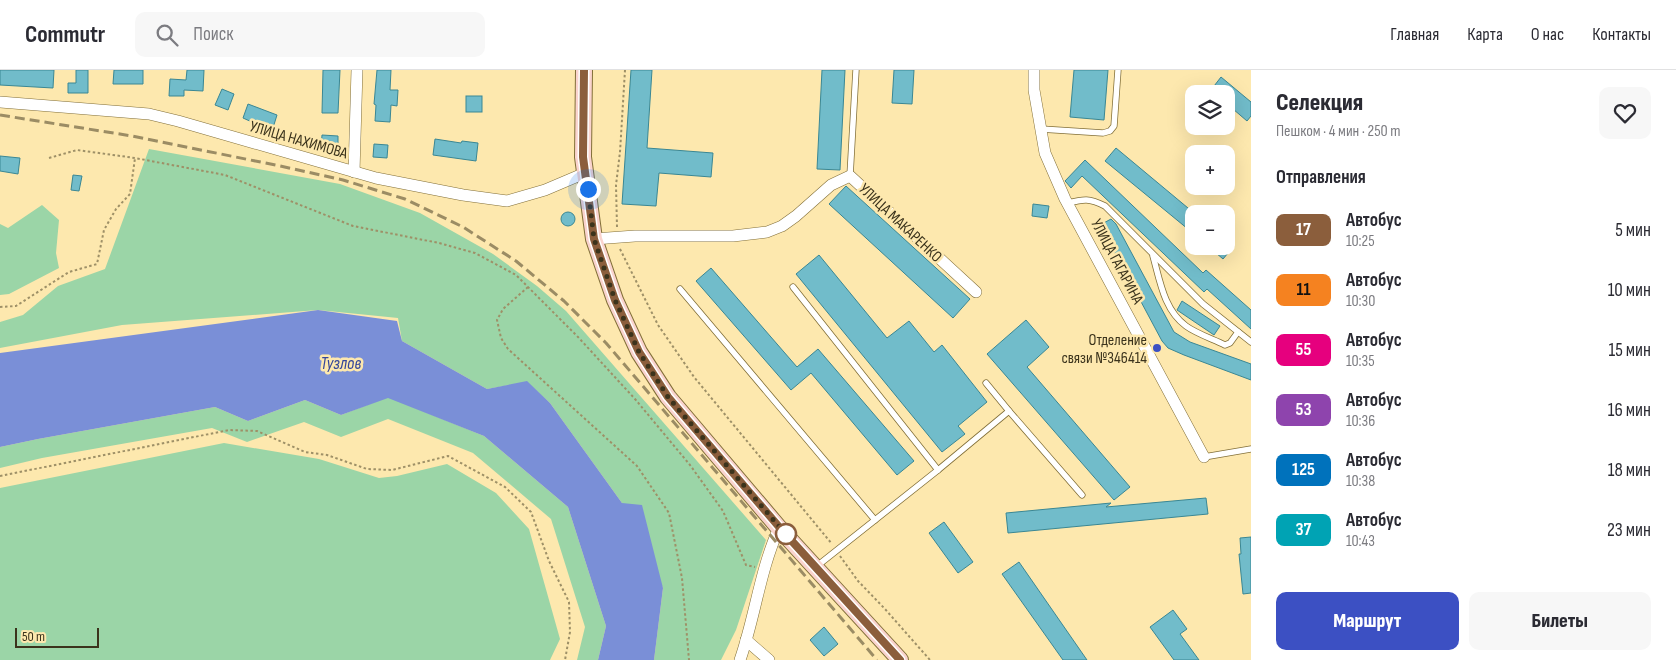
<!DOCTYPE html>
<html lang="ru">
<head>
<meta charset="utf-8">
<style>
	:root { --surface:#fff; --page:#f7f7f7; --text:#2b2b33; --muted:#7c7c81; --line:#e1e1e2; --accent:#3c50c3 }
	body { margin:0; font-family:"Sofia Sans Condensed",sans-serif; background:var(--page); color:var(--text); height:100vh; display:flex; flex-direction:column; font-size:19px; white-space:nowrap }
	* { box-sizing:border-box; margin:0 }
	p { font-size:16px; color:var(--muted) }
	.icon { flex:none; width:28px; height:28px; fill:none; stroke:currentColor; stroke-width:2; stroke-linecap:round; stroke-linejoin:round }
	.map { position:relative; flex:1; overflow:hidden }
	.sheet { display:flex; flex-direction:column; background:var(--surface); width:425px }
	.sheet>* { flex:none }
	.badge { padding:0 10px; border-radius:8px; font-size:18px; line-height:32px }
	.controls { position:absolute; left:1185px; top:15px; display:grid; gap:10px }
	.controls a { display:grid; place-items:center; width:50px; height:50px; border-radius:10px; background:var(--surface); box-shadow:0 5px 20px #0002; font-size:25px }
	.scale { position:absolute; left:15px; bottom:12px; width:84px; box-sizing:border-box; padding-left:5px; border:2px solid #3b331c; border-top:0; font-size:14px; line-height:18px; white-space:nowrap; color:#3b331c; -webkit-text-stroke:4px #fde8ae; paint-order:stroke }
	.you { position:absolute; width:25px; height:25px; margin:-12px; border:4px solid #fff; border-radius:50%; background:#1a73e8; box-shadow:0 0 0 8px #1a73e833 }
	.map>.badge { position:absolute; translate:-50% -50%; box-shadow:0 0 0 2px #fff }
	h2 { padding:0 25px; font-size:19px; line-height:45px }
	.round { display:grid; place-items:center; flex:none; width:52px; height:52px; border-radius:10px; background:var(--page) }
	.head { display:flex; align-items:center; justify-content:space-between; height:85px; padding:0 25px }
	h1 { font-size:24px; font-weight:800; line-height:38px }
	.button { display:flex; gap:10px; margin-top:auto; padding:10px 25px }
	.button a { flex:1; height:58px; border-radius:10px; background:var(--accent); color:#fff; font-size:20px; font-weight:800; line-height:58px; text-align:center }
	.button a+a { background:var(--page); color:var(--text) }
	ul { padding:0; list-style:none }
	li { display:flex; align-items:center; gap:15px; height:60px; padding:0 25px }
	li div { flex:1 }
	li b { display:block; font-size:19px }
	li em { font-style:normal }
	li .badge { min-width:55px; font-weight:700; text-align:center }
	header { display:flex; align-items:center; gap:30px; box-sizing:border-box; height:70px; padding:0 25px; background:var(--surface); border-bottom:1px solid var(--line) }
	header strong { font-size:24px }
	nav { display:flex; gap:28px; margin-inline-start:auto; font-size:18px }
	.search { width:350px; height:45px; background:var(--page); display:flex; align-items:center; gap:12px; box-sizing:border-box; padding:0 18px; border-radius:10px; color:var(--muted); font-size:19px }
	main { display:flex; flex:1; min-height:0 }
	.map>svg:first-child { display:block }
</style>
</head>
<body>
<header>
<strong>Commutr</strong>
<div class="search"><svg class="icon" aria-label="search" viewBox="0 0 24 24"><circle cx="10" cy="10" r="6"/><path d="M15 15l6 6"/></svg>Поиск</div>
<nav><a>Главная</a><a>Карта</a><a>О нас</a><a>Контакты</a></nav>
</header>
<main>
<div class="map">
<svg width="1251" height="590" viewBox="0 0 1251 590">
	<rect width="100%" height="100%" fill="#fde8ae"/>
	<g fill="#9bd5a7">
		<path d="M149,79L340,114L420,143L493,184L537,216L566,241L766,470L736,560L721,590H654L663,518L622,433L550,333L527,312L487,319L402,271L398,248L318,240L122,255L0,278V252L23,245L58,216L105,199Z"/>
		<path d="M42,135L59,150L56,183L59,198L9,224L0,225V154L8,158Z"/>
		<path d="M388,327L484,366L568,437L606,556L598,590H577L585,557L551,449L473,383L388,349L341,367L304,352L247,372L212,358L42,388L0,398V377L38,369L215,337L248,351L305,330L341,345Z"/>
		<path d="M224,373L319,389L379,408L397,406L447,394L496,423L529,459L560,569L550,590H0V418Z"/>
	</g>
	<path fill="#7a8fd7" d="M318,240L397,251L402,271L487,319L527,311L550,333L622,433L642,435L663,518L654,590H598L606,556L568,437L484,366L388,328L341,345L305,330L248,351L215,337L38,369L0,377V283Z"/>
	<g fill="#71bcca" stroke="#3a8794">
		<path d="M0,0H54L53,18L0,15Z"/>
		<path d="M76,0H88V23H68V13H76Z"/>
		<path d="M114,0H143V14H113Z"/>
		<path d="M187,0H204L203,21L184,20V26H169L170,9L186,10Z"/>
		<path d="M323,0H340L338,43H322Z"/>
		<path d="M377,0H391L390,20H398L397,36L391,35L390,52L375,51L376,35L374,34Z"/>
		<path d="M631,0H652L647,78L713,83L711,107L659,103L656,136L622,134Z"/>
		<path d="M822,0H845L840,100L817,99Z"/>
		<path d="M894,0H914L912,34L892,33Z"/>
		<path d="M1074,0H1108L1104,50L1070,47Z"/>
		<path d="M1221,7L1251,32V46L1247,51L1226,33V24H1215L1211,20Z"/>
		<path d="M222,19L234,24L228,40L215,35Z"/>
		<rect x="466" y="26" width="16" height="16"/>
		<path d="M248,34L277,45L272,61L243,48Z"/>
		<path d="M322,65L338,66V79L321,78Z"/>
		<path d="M435,69L461,73L462,71L478,73L476,91L433,85Z"/>
		<path d="M374,74L388,75L387,88L373,87Z"/>
		<path d="M1116,78L1194,143V164L1105,91Z"/>
		<path d="M0,86L20,88L18,104L0,101Z"/>
		<path d="M1085,90L1203,203L1206,200L1251,240V259L1207,219L1204,222L1082,106L1071,118L1066,112L1065,111Z"/>
		<path d="M73,105L82,106L79,121L71,120Z"/>
		<path d="M846,116L970,229L953,248L829,134Z"/>
		<path d="M1033,134L1049,136L1047,148L1032,146Z"/>
		<circle cx="568" cy="149" r="7"/>
		<path d="M1111,149L1116,154L1174,262L1190,272L1251,294V310L1184,285L1168,278L1162,271L1100,155Z"/>
		<path d="M1208,176H1234L1223,189Z"/>
		<path d="M819,185L887,268L909,251L934,282L942,275L987,332L958,356L965,364L942,382L796,204Z"/>
		<path d="M711,198L797,297L818,279L914,391L897,405L811,303L791,320L696,211Z"/>
		<path d="M1182,231L1220,256L1214,265L1177,240Z"/>
		<path d="M1026,250L1049,277L1027,297L1130,417L1114,430L987,284Z"/>
		<path d="M1206,428L1208,444L1008,463L1006,443L1111,433L1106,437Z"/>
		<path d="M944,452L973,492L958,503L929,463Z"/>
		<path d="M1251,467V523L1243,524L1239,484H1241L1240,468Z"/>
		<path d="M1019,492L1087,590H1063L1002,504Z"/>
		<path d="M1173,540L1187,559L1180,564L1199,590H1174L1150,557Z"/>
		<path d="M824,557L838,574L824,586L810,570Z"/>
	</g>
	<g fill="none" stroke-linecap="round" stroke-linejoin="round">
		<defs>
			<g id="lane">
				<path d="M1041,59L1103,63L1110,61L1114,56L1118,0"/>
				<path d="M850,106L856,0"/>
				<path d="M1068,133C1084,129 1089,128 1105,136L1203,234L1251,272"/>
				<path d="M1153,186C1160,211 1164,240 1186,256C1197,264 1213,269 1225,275L1230,273L1238,262"/>
				<path d="M793,217L938,400"/>
				<path d="M680,219L875,450"/>
				<path d="M986,313L1009,341"/>
				<path d="M1204,387L1251,379"/>
				<path d="M817,496L938,400L1009,341L1082,425"/>
			</g>
			<g id="street">
				<path d="M1034,0V20L1045,83L1065,129L1204,387"/>
				<path d="M0,32L149,44L178,51L376,108L463,125L507,131L545,120L585,103"/>
				<path d="M354,102L357,0"/>
				<path d="M594,169L635,166H733L767,162L782,156L796,146L831,115L850,106L976,222"/>
				<path d="M746,570L769,590"/>
				<path d="M740,590C755,547 760,500 779,458"/>
			</g>
			<path id="secondary" d="M584,0L583,87L594,169L615,230L639,282L668,327L779,458L900,590"/>
		</defs>
		<use href="#lane" stroke="#826f38" stroke-width="7"/>
		<use href="#street" stroke="#826f38" stroke-width="12"/>
		<use href="#secondary" stroke="#826f38" stroke-width="18"/>
		<g stroke="#9e9067" stroke-width="2" stroke-dasharray="2.5 2.5" stroke-linecap="butt">
			<path d="M49,88L77,80L135,88L225,105L353,156L439,173L475,183L516,205L578,267L635,329L690,395L723,441L746,495L755,497"/>
			<path d="M617,157L616,115L620,82L625,0"/>
			<path d="M620,179L658,255L694,307L832,474"/>
			<path d="M528,217L503,239L497,250L501,268L508,279L637,396L669,443L682,508L689,590"/>
			<path d="M0,237L16,236L69,202L97,194L104,160L116,139L130,124L135,88"/>
			<path d="M0,406L229,360L257,361L305,382L327,385L367,399L392,400L448,386L505,417L531,442L549,491L569,532L570,562L565,590"/>
			<path d="M840,486L858,511L885,539L930,590"/>
		</g>
		<use href="#lane" stroke="#fff" stroke-width="5.5"/>
		<use href="#street" stroke="#fff" stroke-width="11"/>
		<use href="#secondary" stroke="#fad4ce" stroke-width="16"/>
		<path stroke="#9b8c64" stroke-width="3" stroke-dasharray="10 5" stroke-linecap="butt" d="M0,45L132,66L280,96L343,110L405,129L463,157L516,191L564,231L606,273L877,590"/>
	</g>
	<g fill="none" stroke-linecap="round" stroke-linejoin="round">
		<defs>
			<path id="line" d="M584,0L583,87L594,169L615,230L639,282L668,327L780,458L900,590"/>
		</defs>
		<use href="#line" stroke="#fff" stroke-width="11"/>
		<use href="#line" stroke="#8b5e3c" stroke-width="8"/>
		<path stroke="#3b331c" stroke-width="5" stroke-dasharray="0 9" d="M588,119L594,169L615,230L639,282L668,327L789,468L786,464"/>
	</g>
	<circle fill="#3c50c3" stroke="#fde8ae" stroke-width="2" cx="1157" cy="278" r="5"/>
	<circle fill="#fff" stroke="#8b5e3c" stroke-width="2.5" cx="786" cy="464" r="10"/>
	<g text-anchor="middle" stroke-width="5" stroke-linejoin="round" paint-order="stroke">
		<g font-size="16" fill="#3b331c" stroke="#fde8ae">
			<text transform="translate(299 69) rotate(16)" y="6">УЛИЦА НАХИМОВА</text>
			<text transform="translate(901 152) rotate(43)" y="6">УЛИЦА МАКАРЕНКО</text>
			<text transform="translate(1118 191) rotate(62)" y="6">УЛИЦА ГАГАРИНА</text>
		</g>
		<g font-size="16" fill="#3b331c" stroke="#fde8ae" text-anchor="end">
			<text x="1147" y="275">Отделение<tspan x="1147" dy="18">связи №346414</tspan></text>
		</g>
		<g font-size="18" font-style="italic" fill="#34469b" stroke="#fde8ae">
			<text x="341" y="299">Тузлов</text>
		</g>
	</g>
</svg>
<div class="controls">
<a><svg class="icon" aria-label="layers" viewBox="0 0 24 24"><path d="M12 4l9 5-9 5-9-5zM3 14l9 5 9-5"/></svg></a>
<a>+</a>
<a>−</a>
</div>
<div class="scale">50 m</div>
<div class="you" style="left:588px;top:119px"></div>
</div>
<section class="sheet">
<div class="head"><div><h1>Селекция</h1><p>Пешком · 4 мин · 250 m</p></div><a class="round"><svg class="icon" aria-label="heart" viewBox="0 0 24 24"><path d="M12 20l-8-8c-3-5 5-10 8-4 3-6 11-1 8 4z"/></svg></a></div>
<h2>Отправления</h2>
<ul>
<li><span class="badge" style="background:#8b5e3c;color:#fff">17</span><div><b>Автобус</b><p>10:25</p></div><em>5 мин</em></li>
<li><span class="badge" style="background:#f58220;color:#111">11</span><div><b>Автобус</b><p>10:30</p></div><em>10 мин</em></li>
<li><span class="badge" style="background:#e6007e;color:#fff">55</span><div><b>Автобус</b><p>10:35</p></div><em>15 мин</em></li>
<li><span class="badge" style="background:#8e44ad;color:#fff">53</span><div><b>Автобус</b><p>10:36</p></div><em>16 мин</em></li>
<li><span class="badge" style="background:#0072bc;color:#fff">125</span><div><b>Автобус</b><p>10:38</p></div><em>18 мин</em></li>
<li><span class="badge" style="background:#00a3b4;color:#fff">37</span><div><b>Автобус</b><p>10:43</p></div><em>23 мин</em></li>
</ul>
<div class="button"><a>Маршрут</a><a>Билеты</a></div>
</section>
</main>
</body>
</html>
